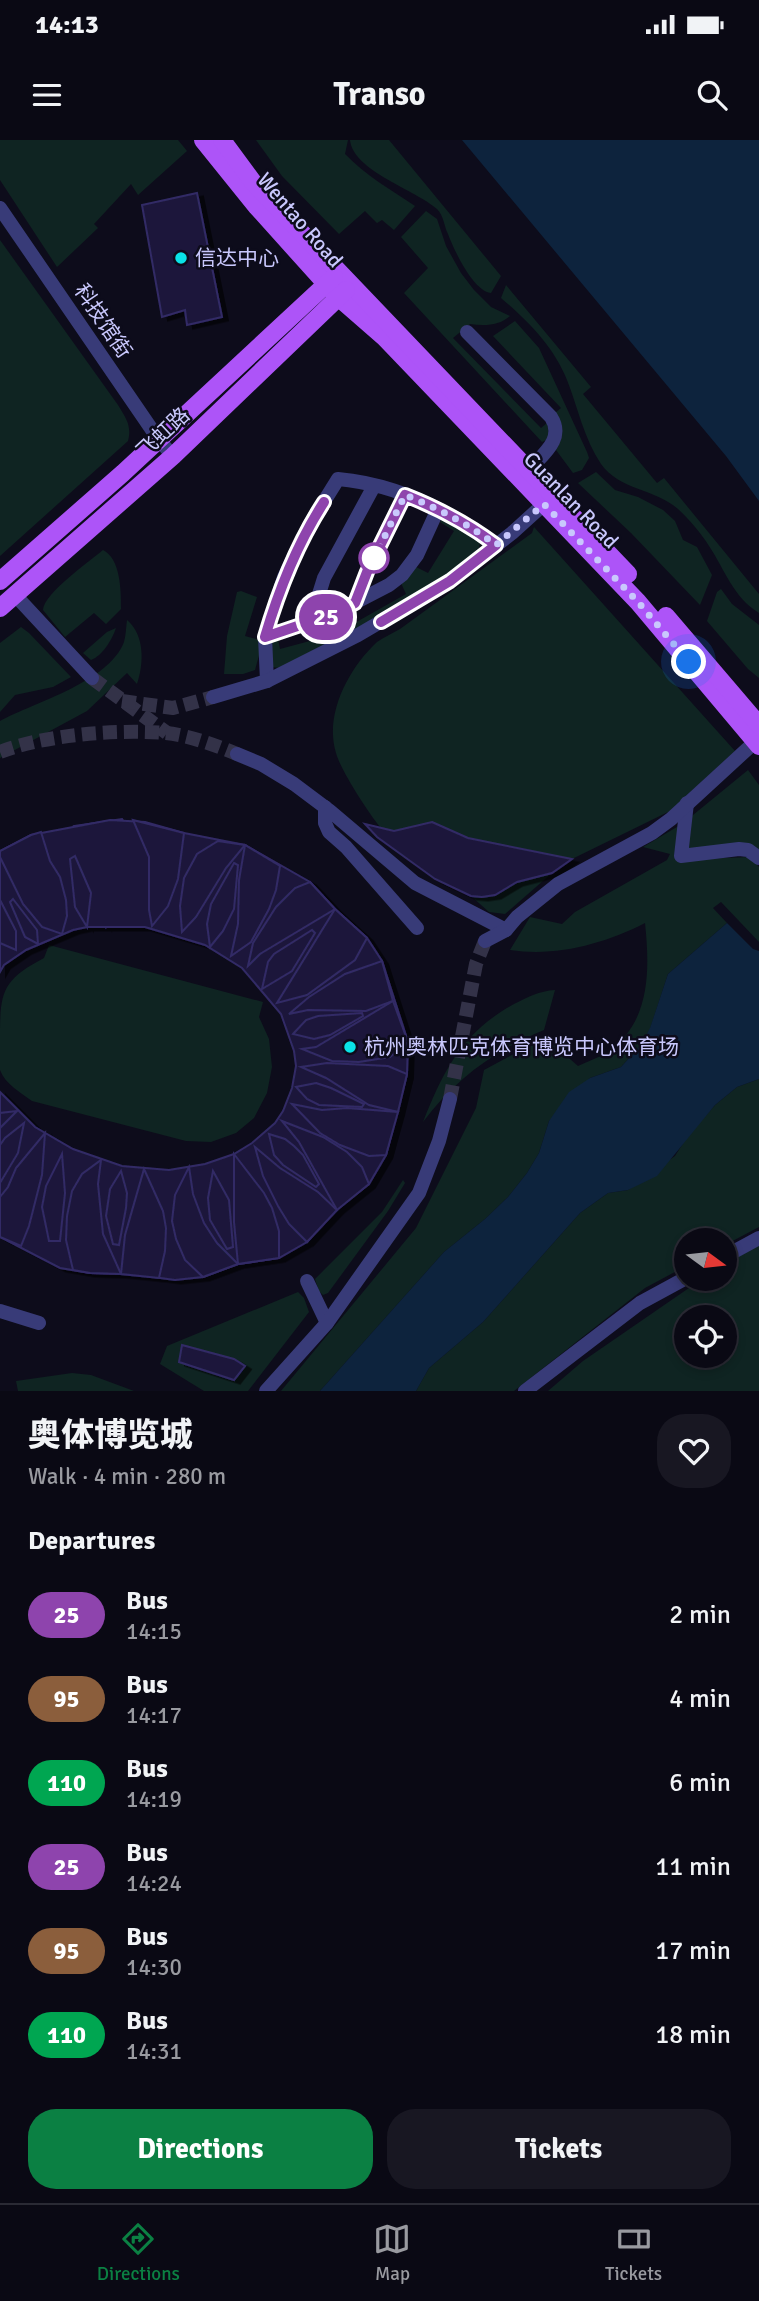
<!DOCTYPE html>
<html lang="en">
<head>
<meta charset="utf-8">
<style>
	:root { --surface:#0a0914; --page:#181722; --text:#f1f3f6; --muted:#999aa0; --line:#2a2a34; --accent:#0b8043 }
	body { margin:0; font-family:Signika,"Noto Sans SC",sans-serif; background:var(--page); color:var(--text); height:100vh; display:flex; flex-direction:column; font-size:26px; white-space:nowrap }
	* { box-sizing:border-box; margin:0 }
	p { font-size:23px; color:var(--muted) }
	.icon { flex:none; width:38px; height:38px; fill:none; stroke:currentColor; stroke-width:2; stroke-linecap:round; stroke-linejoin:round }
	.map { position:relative; height:1251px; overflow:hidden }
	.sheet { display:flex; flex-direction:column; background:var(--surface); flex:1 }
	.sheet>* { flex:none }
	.badge { padding:0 14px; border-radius:23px; font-size:24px; line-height:46px }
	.needle { width:46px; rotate:105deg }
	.tools { position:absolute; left:674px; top:1088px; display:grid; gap:14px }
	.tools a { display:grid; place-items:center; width:63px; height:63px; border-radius:50%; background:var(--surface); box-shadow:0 4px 10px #0003,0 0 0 2px var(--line); font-size:35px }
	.you { position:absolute; width:35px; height:35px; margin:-18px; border:5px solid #fff; border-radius:50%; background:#1a73e8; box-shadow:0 0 0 10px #1a73e833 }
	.map>.badge { position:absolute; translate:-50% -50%; box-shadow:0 0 0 4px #fff }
	h2 { padding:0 28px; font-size:26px; line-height:63px }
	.round { display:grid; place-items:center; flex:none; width:74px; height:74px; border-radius:28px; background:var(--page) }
	.headline { display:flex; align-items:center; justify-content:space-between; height:119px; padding:0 28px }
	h1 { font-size:33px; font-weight:800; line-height:52px }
	.button { display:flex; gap:14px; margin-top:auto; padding:14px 28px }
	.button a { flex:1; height:80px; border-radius:28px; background:var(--accent); color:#fff; font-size:28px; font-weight:800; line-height:80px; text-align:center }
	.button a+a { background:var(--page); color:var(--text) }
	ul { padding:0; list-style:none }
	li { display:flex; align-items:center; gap:21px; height:84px; padding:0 28px }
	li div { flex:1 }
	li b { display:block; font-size:26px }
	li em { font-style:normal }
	li .badge { min-width:77px; font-weight:700; text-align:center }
	.status { display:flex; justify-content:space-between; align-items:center; height:49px; padding:0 35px; background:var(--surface); direction:ltr }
	.status svg { height:19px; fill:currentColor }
	header { display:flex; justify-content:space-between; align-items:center; height:91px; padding:0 28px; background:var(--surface); font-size:32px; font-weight:800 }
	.tab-bar { display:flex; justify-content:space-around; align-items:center; height:98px; border-top:2px solid var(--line); background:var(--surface); font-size:19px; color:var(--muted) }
	.tab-bar a { display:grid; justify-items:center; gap:4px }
	.tab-bar .on { color:var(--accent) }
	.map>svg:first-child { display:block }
</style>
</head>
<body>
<div class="status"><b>14:13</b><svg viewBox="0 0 49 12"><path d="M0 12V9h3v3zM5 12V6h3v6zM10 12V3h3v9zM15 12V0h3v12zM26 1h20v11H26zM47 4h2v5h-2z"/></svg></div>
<header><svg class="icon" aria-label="menu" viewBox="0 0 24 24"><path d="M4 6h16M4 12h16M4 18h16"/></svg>Transo<svg class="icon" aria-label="search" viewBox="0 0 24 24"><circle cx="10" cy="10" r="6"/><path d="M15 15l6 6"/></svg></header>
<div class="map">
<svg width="759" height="1251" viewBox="0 0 759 1251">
	<defs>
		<filter id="shadow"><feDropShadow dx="6" dy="3.5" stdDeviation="0" flood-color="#0009"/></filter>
	</defs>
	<rect width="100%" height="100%" fill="#0d0c1b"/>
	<g fill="#0f2422" fill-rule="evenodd">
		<path d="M0,0H178L187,11L138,55L131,44L94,84L98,88L57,127L0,40Z"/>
		<path d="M256,0H348L345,14C365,35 391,50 415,66L394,90L382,80L377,83L365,71L339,94L282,36Z"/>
		<path d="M350,0H389L501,136L491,153C473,151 454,110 448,94C444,86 444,76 437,69C416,50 353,31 350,0Z"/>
		<path d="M426,71L437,79L446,106L461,133L474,150L491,167L510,176C499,186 484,186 470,184L453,198L541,288L547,283L550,298L542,302L404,153L428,128L401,97Z"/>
		<path d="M0,100L118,265C126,278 132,286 128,301L0,416Z"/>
		<path d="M506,145L591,247L583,254L657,343L664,338L759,454V473C733,457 725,430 709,406C701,393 689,379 678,369C656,349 619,350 601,324C584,299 578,268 567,240C554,207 528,181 501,158Z"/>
		<path d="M515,181L539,208L587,312L589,318L582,330L573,333L556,310C564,296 565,286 555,273L561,268L493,196Z"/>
		<path d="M596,332L615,350L638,357L663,370L675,381L683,400L697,407L712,435L700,465L631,393L578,343Z"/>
		<path d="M443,378L480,402L479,408L445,436L356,490L280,528L271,527V502L278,499L280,509L321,498L319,487L331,481L337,493L406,454L401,443L416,427L428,433L454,391L440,382Z"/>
		<path d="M534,387L735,611L670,671L572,719L468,698L432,682L394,691L380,687C368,672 341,631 336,613C324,574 349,528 377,502C384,497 393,493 400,489L532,393Z"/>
		<path d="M103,410C121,419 121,451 121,469L106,484L94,473L65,497L43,470C44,453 89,422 103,410Z"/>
		<path d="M721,449L732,464L759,485V538L748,529L707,481L717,452Z"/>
		<path d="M241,451L257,457L245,496L263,501L255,530L243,534H224L227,496L237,452Z"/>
		<path d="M127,480C145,495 144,524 137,544L127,533L87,571L0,618V581C35,562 109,542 124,502C126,495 126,487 127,480Z"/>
		<path d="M21,487L29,493L71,537L53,547L15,555L0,572V503Z"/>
		<path d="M116,488C112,500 102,516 91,520L83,513L107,492Z"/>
		<path d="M748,630L759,645V713L698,719L750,717L759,727V802L721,762L713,768L727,783L668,834L650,889L641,905L621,927L590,938L549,981L539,1013L527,1033L508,1057L485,1079L444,1112L320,1251H281L416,1088L476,968L484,930L549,895L562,912L578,926C586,922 595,919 603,915C651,886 650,831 645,783C604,804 556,817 510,810L530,777L562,784L575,772L667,720L670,714L643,707L682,684Z"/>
		<path d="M552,733L505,774L489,772L471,756C494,759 499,749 519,742C529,738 541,736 552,733Z"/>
		<path d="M49,805L263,862L259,877L269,899L272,927L267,953L254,978L236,993L211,1002L186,1001L32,961C21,953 5,944 0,930C0,922 0,907 0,897C0,852 2,840 44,818Z"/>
		<path d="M555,850L544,890C495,910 455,939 423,982C444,929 463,892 514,864C528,857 539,851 555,850Z"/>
		<path d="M759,939V1087L725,1105L724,1101H686V1126L645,1148L514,1251H416L429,1228L483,1182L580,1073L608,1053L628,1050L675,1016L687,997L715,965L737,947Z"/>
		<path d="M403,1040L405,1043L388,1071L328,1153L323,1155L319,1151L315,1139L382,1072Z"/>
		<path d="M759,1105V1251H548L583,1221L702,1139H724L725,1124ZM686,1178H724V1216H686Z"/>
		<path d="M298,1152L304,1158L309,1172L248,1251H204L160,1224L167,1206Z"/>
		<path d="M72,1233L91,1235L134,1251H18L16,1241Z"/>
	</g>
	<g fill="#0d233d">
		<path d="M462,0H759V361L726,316Z"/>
		<path d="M727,783L753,809L759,811V939L737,947L715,965L657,1036L628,1050L608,1053L580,1073L483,1182L429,1228L416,1251H320L444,1112L485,1079L508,1057L527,1033L539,1013L549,981L569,952L590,938L621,927L641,905L650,888L668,834Z"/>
	</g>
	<g fill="#1d193b" stroke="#322b66" stroke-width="2" filter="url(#shadow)">
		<path d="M197,53L222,177L187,185L185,170L162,177L142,65Z"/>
		<path d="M122,679L134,697V721L129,747L106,787L98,766L99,750L95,729L85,712L74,686Z"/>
		<path d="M110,680L145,682L184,693L245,705L310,742L335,769L367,798L382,821L408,902L407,934L386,1015L369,1044L332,1073L307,1102L279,1118L238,1124L203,1137L175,1140L131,1134L90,1133L60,1128L0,1097V952L35,987L73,1009L122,1026L169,1030L205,1024L234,1014L252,1003L275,983L283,971L292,948L296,926L294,911L281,874L242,828L205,805L145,787H87L73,790L26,810L4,825L0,832V711L31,695Z"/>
		<path d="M133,680L184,693L178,739L168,766L152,786L149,770V717Z"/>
		<path d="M432,682L468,698L572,719L552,733L517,742L495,755L482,757L471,756L435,739L377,697L365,684L394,691Z"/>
		<path d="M41,692L50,721L60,737L66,760L67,776L62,794L42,787L23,764L0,717V711L31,695Z"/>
		<path d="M218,701L245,705L226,728L196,777L182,792L180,766L184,738L197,714Z"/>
		<path d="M245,705L280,726L276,750L269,769L251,802L231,816L238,784L239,740Z"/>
		<path d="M75,716L91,753L87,787L75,767L70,719Z"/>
		<path d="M234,723L238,725L234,769L223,791L210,807L207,784L211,764Z"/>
		<path d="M310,742L335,769L260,814L248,826L253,803L276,767L295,748Z"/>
		<path d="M13,759L37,790L38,804L25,797L10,762Z"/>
		<path d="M0,760L16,791V810L0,803Z"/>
		<path d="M335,769L367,798L355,820L307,855L277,863Z"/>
		<path d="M312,790L315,793L292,831L262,849L268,822L274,814Z"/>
		<path d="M382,821L393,861L366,871L308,870L289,874L309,857L345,834Z"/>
		<path d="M393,861L408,902L390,917L359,922L332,921L302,909L316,907Z"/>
		<path d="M362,873L363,876L330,895L314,899L293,894L306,880L318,876Z"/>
		<path d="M327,923L388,926L407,934L398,972L369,965L326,938L301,927Z"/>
		<path d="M316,943L331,948L364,964L362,967L319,965L307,959L296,947Z"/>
		<path d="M292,964L322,970L347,968L398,972L386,1015L369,1016L340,1005L320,993Z"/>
		<path d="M17,971L0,988V973Z"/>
		<path d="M282,981L323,997L347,1012L362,1027L369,1044L337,1070L299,1002Z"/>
		<path d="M24,983L18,1013L0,1043V1005L5,998Z"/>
		<path d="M45,993L42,1035L29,1086L21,1106L0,1097V1057L8,1047L16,1028Z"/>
		<path d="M269,994L285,999L294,1006L303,1015L319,1044L316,1047L283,1025L274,1015Z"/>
		<path d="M255,1007L280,1028L318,1052L337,1070L307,1102L289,1084L278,1066L263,1036Z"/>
		<path d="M62,1014L65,1053L60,1101H49L42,1067L46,1046Z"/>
		<path d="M234,1014L264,1053L272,1068L279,1091V1118L238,1124L234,1082Z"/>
		<path d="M101,1020L98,1044L103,1094L121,1134L90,1133L73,1130L66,1100L67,1076L72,1051L82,1034Z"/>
		<path d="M189,1027L193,1054L204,1083L217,1103L238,1124L203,1137L185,1120L176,1099L172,1081L175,1055Z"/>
		<path d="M144,1029L163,1071L166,1088L165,1111L159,1138L121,1134L125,1095Z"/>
		<path d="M121,1031L127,1053L126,1068L119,1105L113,1104L106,1076L110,1049Z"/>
		<path d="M213,1031L229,1060L233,1107L227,1109L210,1080L208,1058Z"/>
		<path d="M182,1205L234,1219L245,1226L234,1240L179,1222Z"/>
	</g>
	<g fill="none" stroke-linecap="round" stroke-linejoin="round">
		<g stroke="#333248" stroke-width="14" stroke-dasharray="14 7" stroke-linecap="butt">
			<path d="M92,538L167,593"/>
			<path d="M122,561L173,568L213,557"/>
			<path d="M0,612C44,595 117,589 165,593C188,595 215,605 237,614"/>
			<path d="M450,959L476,824L485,801"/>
		</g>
		<g stroke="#383b78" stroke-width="14">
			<path d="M0,68L159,300L173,316"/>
			<path d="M467,192L551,277C565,299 543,314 529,330"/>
			<path d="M15,455L92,538"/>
			<path d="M355,463L367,432L405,355"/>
			<path d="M310,483L324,438L374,346"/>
			<path d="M265,497L333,474L389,445L402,435L417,415L438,369"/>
			<path d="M267,541L265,497L284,437L310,384L338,339C395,344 450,371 496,405"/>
			<path d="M213,557L267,541L358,495L450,441L512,393L544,364"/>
			<path d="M237,614L261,624L294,644L330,671L415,743L506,790"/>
			<path d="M687,663L681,716L739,709L748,710L759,718"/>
			<path d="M325,667V683L329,692L346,707L417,788"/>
			<path d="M485,801L506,790L517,777L558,744L652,693L671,679L756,601"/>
			<path d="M724,1117L759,1098"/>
			<path d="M307,1141L327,1183"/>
			<path d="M0,1171L39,1183"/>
			<path d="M266,1251L327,1183L419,1053L439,1001L450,959"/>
			<path d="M525,1251L640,1163L686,1138"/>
		</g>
		<g stroke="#ad54f8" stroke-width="18">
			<path d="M203,0L257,67L338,157L385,198L638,462L759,606"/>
			<path d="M222,0L253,42L628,434"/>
			<path d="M0,441L123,333L334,137"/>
			<path d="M0,468L173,316L346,150"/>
			<path d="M666,476L759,585"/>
		</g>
	</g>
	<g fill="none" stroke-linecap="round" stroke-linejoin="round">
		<defs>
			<path id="line" d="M324,362C297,404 279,449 265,497L333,474L355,463L367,432L405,355C438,368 468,384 496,405L450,441L381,482"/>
		</defs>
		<use href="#line" stroke="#fff" stroke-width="16"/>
		<use href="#line" stroke="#8e44ad" stroke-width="10"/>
		<path stroke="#c9c8fd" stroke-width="7" stroke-dasharray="0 12.6" d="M374,418L405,355C438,368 468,384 496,405L544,364L638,462L689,522"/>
	</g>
	<g fill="#0ae3e7" stroke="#0d0c1b" stroke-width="2.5">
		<circle cx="181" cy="118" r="7"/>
		<circle cx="350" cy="907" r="7"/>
	</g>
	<circle fill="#fff" stroke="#8e44ad" stroke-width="3.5" cx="374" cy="418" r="14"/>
	<g text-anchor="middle" stroke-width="5" stroke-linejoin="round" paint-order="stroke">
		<g font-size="21" fill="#c9c8fd" stroke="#0d0c1b">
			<text transform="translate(300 80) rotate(49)" y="7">Wentao Road</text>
			<text transform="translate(103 181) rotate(56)" y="7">科技馆街</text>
			<text transform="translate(163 293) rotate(-43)" y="7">飞虹路</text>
			<text transform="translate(571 360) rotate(46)" y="7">Guanlan Road</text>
		</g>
		<g font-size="21" fill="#c9c8fd" stroke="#0d0c1b" text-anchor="start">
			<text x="195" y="125">信达中心</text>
			<text x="364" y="914">杭州奥林匹克体育博览中心体育场</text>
		</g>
	</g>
</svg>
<div class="tools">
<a><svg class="needle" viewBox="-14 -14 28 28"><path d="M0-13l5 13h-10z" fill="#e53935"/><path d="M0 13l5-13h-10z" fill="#999aa0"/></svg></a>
<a><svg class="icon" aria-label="locate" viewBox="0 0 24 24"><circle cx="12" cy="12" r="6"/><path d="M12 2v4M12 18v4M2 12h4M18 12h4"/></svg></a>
</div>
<div class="you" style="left:689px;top:522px"></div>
<b class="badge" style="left:326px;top:477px;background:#8e44ad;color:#fff">25</b>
</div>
<section class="sheet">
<div class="headline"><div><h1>奥体博览城</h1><p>Walk · 4 min · 280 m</p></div><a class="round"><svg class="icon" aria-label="heart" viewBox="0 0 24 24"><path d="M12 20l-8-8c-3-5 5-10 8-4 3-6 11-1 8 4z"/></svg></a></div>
<h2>Departures</h2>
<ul>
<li><span class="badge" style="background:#8e44ad;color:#fff">25</span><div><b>Bus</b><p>14:15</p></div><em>2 min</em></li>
<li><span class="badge" style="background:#8b5e3c;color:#fff">95</span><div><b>Bus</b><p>14:17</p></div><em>4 min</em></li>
<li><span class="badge" style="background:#00a651;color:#fff">110</span><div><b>Bus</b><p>14:19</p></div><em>6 min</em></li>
<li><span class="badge" style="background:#8e44ad;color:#fff">25</span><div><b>Bus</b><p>14:24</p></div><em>11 min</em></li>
<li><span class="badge" style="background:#8b5e3c;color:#fff">95</span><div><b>Bus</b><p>14:30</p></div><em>17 min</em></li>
<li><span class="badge" style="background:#00a651;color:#fff">110</span><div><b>Bus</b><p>14:31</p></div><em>18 min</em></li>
</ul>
<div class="button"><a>Directions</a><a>Tickets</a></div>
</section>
<nav class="tab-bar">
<a class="on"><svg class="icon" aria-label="directions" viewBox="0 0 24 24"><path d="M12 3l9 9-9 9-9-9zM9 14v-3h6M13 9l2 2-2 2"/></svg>Directions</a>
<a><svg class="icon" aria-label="map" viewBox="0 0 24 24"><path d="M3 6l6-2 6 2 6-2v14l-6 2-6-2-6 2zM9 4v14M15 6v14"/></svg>Map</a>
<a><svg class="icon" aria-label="tickets" viewBox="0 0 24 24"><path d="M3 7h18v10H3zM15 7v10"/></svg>Tickets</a>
</nav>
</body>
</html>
